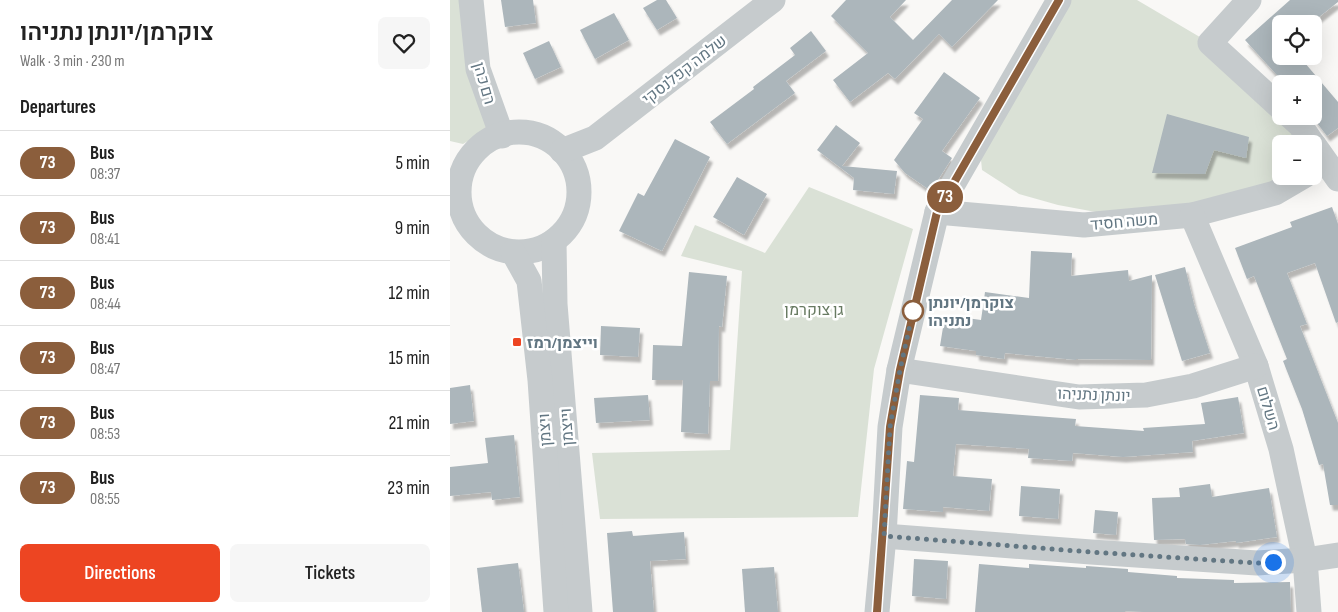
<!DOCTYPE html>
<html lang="en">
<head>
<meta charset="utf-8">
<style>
	:root { --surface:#fff; --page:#f6f6f6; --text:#222; --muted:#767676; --line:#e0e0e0; --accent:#ed4522 }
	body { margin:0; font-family:"Sofia Sans Condensed",Heebo,sans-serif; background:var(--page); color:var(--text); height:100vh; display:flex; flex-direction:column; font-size:19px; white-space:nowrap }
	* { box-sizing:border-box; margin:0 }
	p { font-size:16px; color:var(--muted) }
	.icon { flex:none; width:28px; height:28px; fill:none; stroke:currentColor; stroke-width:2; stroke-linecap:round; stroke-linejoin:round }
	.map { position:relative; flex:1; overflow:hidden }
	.drawer { display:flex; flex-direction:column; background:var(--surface); width:450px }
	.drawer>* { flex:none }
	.badge { padding:0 10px; border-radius:16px; font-size:18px; line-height:32px }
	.tools { position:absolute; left:822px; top:15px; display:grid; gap:10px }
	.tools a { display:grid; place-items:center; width:50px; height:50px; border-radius:8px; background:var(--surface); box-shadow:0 5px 20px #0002; font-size:25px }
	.you { position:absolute; width:25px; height:25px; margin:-12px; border:4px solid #fff; border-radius:50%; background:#1a73e8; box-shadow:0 0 0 8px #1a73e833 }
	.map>.badge { position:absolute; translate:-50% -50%; box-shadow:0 0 0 2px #fff }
	h2 { padding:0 20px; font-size:19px; line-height:45px }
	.round { display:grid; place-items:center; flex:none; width:52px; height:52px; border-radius:8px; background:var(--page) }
	.summary { display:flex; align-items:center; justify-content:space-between; height:85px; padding:0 20px }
	h1 { font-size:24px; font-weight:600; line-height:38px }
	.cta { display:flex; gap:10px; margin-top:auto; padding:10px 20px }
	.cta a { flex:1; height:58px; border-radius:8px; background:var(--accent); color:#fff; font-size:20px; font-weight:600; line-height:58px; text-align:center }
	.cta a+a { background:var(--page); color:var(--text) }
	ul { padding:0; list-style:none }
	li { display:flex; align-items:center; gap:15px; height:65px; padding:0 20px; border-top:1px solid var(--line) }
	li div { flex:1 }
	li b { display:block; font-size:19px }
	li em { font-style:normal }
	li .badge { min-width:55px; font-weight:700; text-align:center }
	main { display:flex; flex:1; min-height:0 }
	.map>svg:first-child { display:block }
</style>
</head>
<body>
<main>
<section class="drawer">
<div class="summary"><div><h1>צוקרמן/יונתן נתניהו</h1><p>Walk · 3 min · 230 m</p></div><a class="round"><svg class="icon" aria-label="heart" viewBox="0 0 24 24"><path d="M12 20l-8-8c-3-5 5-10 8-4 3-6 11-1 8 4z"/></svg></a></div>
<h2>Departures</h2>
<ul>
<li><span class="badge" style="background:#8b5e3c;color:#fff">73</span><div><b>Bus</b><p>08:37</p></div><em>5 min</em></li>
<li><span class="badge" style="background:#8b5e3c;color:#fff">73</span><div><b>Bus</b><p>08:41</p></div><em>9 min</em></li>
<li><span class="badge" style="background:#8b5e3c;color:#fff">73</span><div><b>Bus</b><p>08:44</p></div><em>12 min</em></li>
<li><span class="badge" style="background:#8b5e3c;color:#fff">73</span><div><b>Bus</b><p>08:47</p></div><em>15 min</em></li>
<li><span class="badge" style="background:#8b5e3c;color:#fff">73</span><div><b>Bus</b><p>08:53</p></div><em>21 min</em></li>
<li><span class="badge" style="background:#8b5e3c;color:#fff">73</span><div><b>Bus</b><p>08:55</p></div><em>23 min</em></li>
</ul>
<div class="cta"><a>Directions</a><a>Tickets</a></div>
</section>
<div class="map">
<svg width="888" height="612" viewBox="0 0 888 612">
	<defs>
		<filter id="shadow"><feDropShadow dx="3" dy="5.5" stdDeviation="1" flood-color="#0004"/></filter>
	</defs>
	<rect width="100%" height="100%" fill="#f9f8f6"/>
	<g fill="#dae1d6">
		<path d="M0,0H13L38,129L13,144L0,141Z"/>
		<path d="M609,0H687L760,43L850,125L845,144H831V176L825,193L689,220L608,205L569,194L532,170L529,139Z"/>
		<path d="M359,187L463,229L424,369L408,517L150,519L142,453L280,450L292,271L231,256L245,225L315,253Z"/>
	</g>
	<g fill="#acb6bb" filter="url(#shadow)">
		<path d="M51,0H83L86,23L55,27Z"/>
		<path d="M207,0H216L227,18L207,30L193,8Z"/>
		<path d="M396,0H456L440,17L463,40L502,0H548L502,47L489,34L445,79L438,73L400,102L383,80L418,53L381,16Z"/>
		<path d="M840,0H888V2L860,24H831V56H849L888,102V128L877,136L864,119V84H835L795,40Z"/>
		<path d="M164,13L179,40L145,59L130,30Z"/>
		<path d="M361,31L376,51L336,81L345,93L277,144L260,122L304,89L303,87L345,55L340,48Z"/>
		<path d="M99,41L111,67L85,79L73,53Z"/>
		<path d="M494,72L530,98L492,151L502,158L481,191L455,173L444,160L473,119L464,113Z"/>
		<path d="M717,114L799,137L796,158L764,150L755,174L702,173Z"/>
		<path d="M386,125L410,143L392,166L447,171L444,194L403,190L404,178L367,150Z"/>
		<path d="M225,139L260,157L212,251L169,231L188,193L194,196Z"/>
		<path d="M287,177L317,194L294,235L263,217Z"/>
		<path d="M882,207L888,224V322L886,323L865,263L837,273L857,324L850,326L888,423V505H880L873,464L869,465L852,409L833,361L837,359L804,276L797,279L785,248L842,227L840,222Z"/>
		<path d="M581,251L622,253L621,276L678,270L679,281L702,275L701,360L626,359V360L555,353L554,359L526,355V351L490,346L495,315L531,320L535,292L579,298Z"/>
		<path d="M735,267L744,304L760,353L732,361L705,275Z"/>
		<path d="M239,272L277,276L272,327L269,326L268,381H260L258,434L231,432L233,380H202L203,345L232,346Z"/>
		<path d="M151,326L190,328L188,357L150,355Z"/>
		<path d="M20,385L24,421L0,424V388Z"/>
		<path d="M198,395L200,420L146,423L144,398Z"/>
		<path d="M470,395L509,398L508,410L626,419L625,426L694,431L693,428L755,424L751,403L788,397L794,433L742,441L743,452L673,457L623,453L622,461L578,458L579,449L506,444L503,476L542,479L539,511L493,507V512L453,509L457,461L464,462Z"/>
		<path d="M64,435L70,497L42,500L41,492L0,496V467L38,463L35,438Z"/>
		<path d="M760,484L762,497L819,488L827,537L786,543V541L750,545L736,544L735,539L704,540L702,498L730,497L729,488Z"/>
		<path d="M571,486L610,489L608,519L569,516Z"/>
		<path d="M645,510L668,512L666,535L643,533Z"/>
		<path d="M182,531L183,536L234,532L236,559L200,561L204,612H163L157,533Z"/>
		<path d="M464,559L498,561L496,599L462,596Z"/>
		<path d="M68,563L74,612H32L27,568Z"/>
		<path d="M529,564L579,568V564L636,568V566L678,569V572L727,576V578L784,580V583L840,582L841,612H693L675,611V612H525Z"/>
		<path d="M324,567L328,612H295L292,569Z"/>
	</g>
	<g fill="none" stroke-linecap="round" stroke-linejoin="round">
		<g stroke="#c6cbcd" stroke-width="25">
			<path d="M21,0L28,69L52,136"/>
			<path d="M799,0L760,43L831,108"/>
			<path d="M840,116L850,125L863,144"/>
			<circle cx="69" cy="192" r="60"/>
			<path d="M864,145L888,179"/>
			<path d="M112,151L145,138L323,0"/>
			<path d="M487,212L634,225L742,215L825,193L854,176"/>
			<path d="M742,215L806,366L831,449L855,560L859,612"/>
			<path d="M104,241L105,304L130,612"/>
			<path d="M63,252L79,281L90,380L106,612"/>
			<path d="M449,370L629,397L696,395L743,386L806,366"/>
			<path d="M434,536L641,552L807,563L855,560L888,555"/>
			<path d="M427,612L434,536L440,427L449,370L487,212L609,0"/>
		</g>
	</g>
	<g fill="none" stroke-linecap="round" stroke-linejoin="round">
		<defs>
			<path id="line" d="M427,612L440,427L450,370L487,212L609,0"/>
		</defs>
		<use href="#line" stroke="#fff" stroke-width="11"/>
		<use href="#line" stroke="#8b5e3c" stroke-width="8"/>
		<path stroke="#627682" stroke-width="5" stroke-dasharray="0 9" d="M463,311L450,370L440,427L434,536L641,552L807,563L823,562"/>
	</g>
	<circle fill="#fff" stroke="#8b5e3c" stroke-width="2.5" cx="463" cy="311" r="10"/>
	<rect fill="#ed4522" stroke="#fff" stroke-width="2" x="62" y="337" width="10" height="10" rx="2.5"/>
	<g text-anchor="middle" stroke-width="5" stroke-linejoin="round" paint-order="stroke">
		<g font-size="16" fill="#627682" stroke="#fff">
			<text transform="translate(234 69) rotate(-38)" y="6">שלמה קפלנסקי</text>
			<text transform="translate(35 83) rotate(74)" y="6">רם כהן</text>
			<text transform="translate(674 221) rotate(-5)" y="6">משה חסיד</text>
			<text transform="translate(644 394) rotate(2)" y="6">יונתן נתניהו</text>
			<text transform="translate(819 408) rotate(73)" y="6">השלום</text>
			<text transform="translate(116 427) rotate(-94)" y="6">וייצמן</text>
			<text transform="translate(94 430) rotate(-94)" y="6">ויצמן</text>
		</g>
		<g font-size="16" font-weight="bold" fill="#627682" stroke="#fff" text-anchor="start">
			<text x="478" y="308">צוקרמן/יונתן<tspan x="478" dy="18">נתניהו</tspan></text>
		</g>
		<g font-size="16" fill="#677a61" stroke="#fff">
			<text x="364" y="315">גן צוקרמן</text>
		</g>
		<g font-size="16" font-weight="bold" fill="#627682" stroke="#fff" text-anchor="start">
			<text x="77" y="348">וייצמן/רמז</text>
		</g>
	</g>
</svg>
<div class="tools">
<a><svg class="icon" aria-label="locate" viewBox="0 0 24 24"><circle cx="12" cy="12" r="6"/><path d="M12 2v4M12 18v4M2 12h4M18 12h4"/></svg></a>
<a>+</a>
<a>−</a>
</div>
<div class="you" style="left:823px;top:562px"></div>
<b class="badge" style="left:495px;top:197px;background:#8b5e3c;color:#fff">73</b>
</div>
</main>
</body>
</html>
